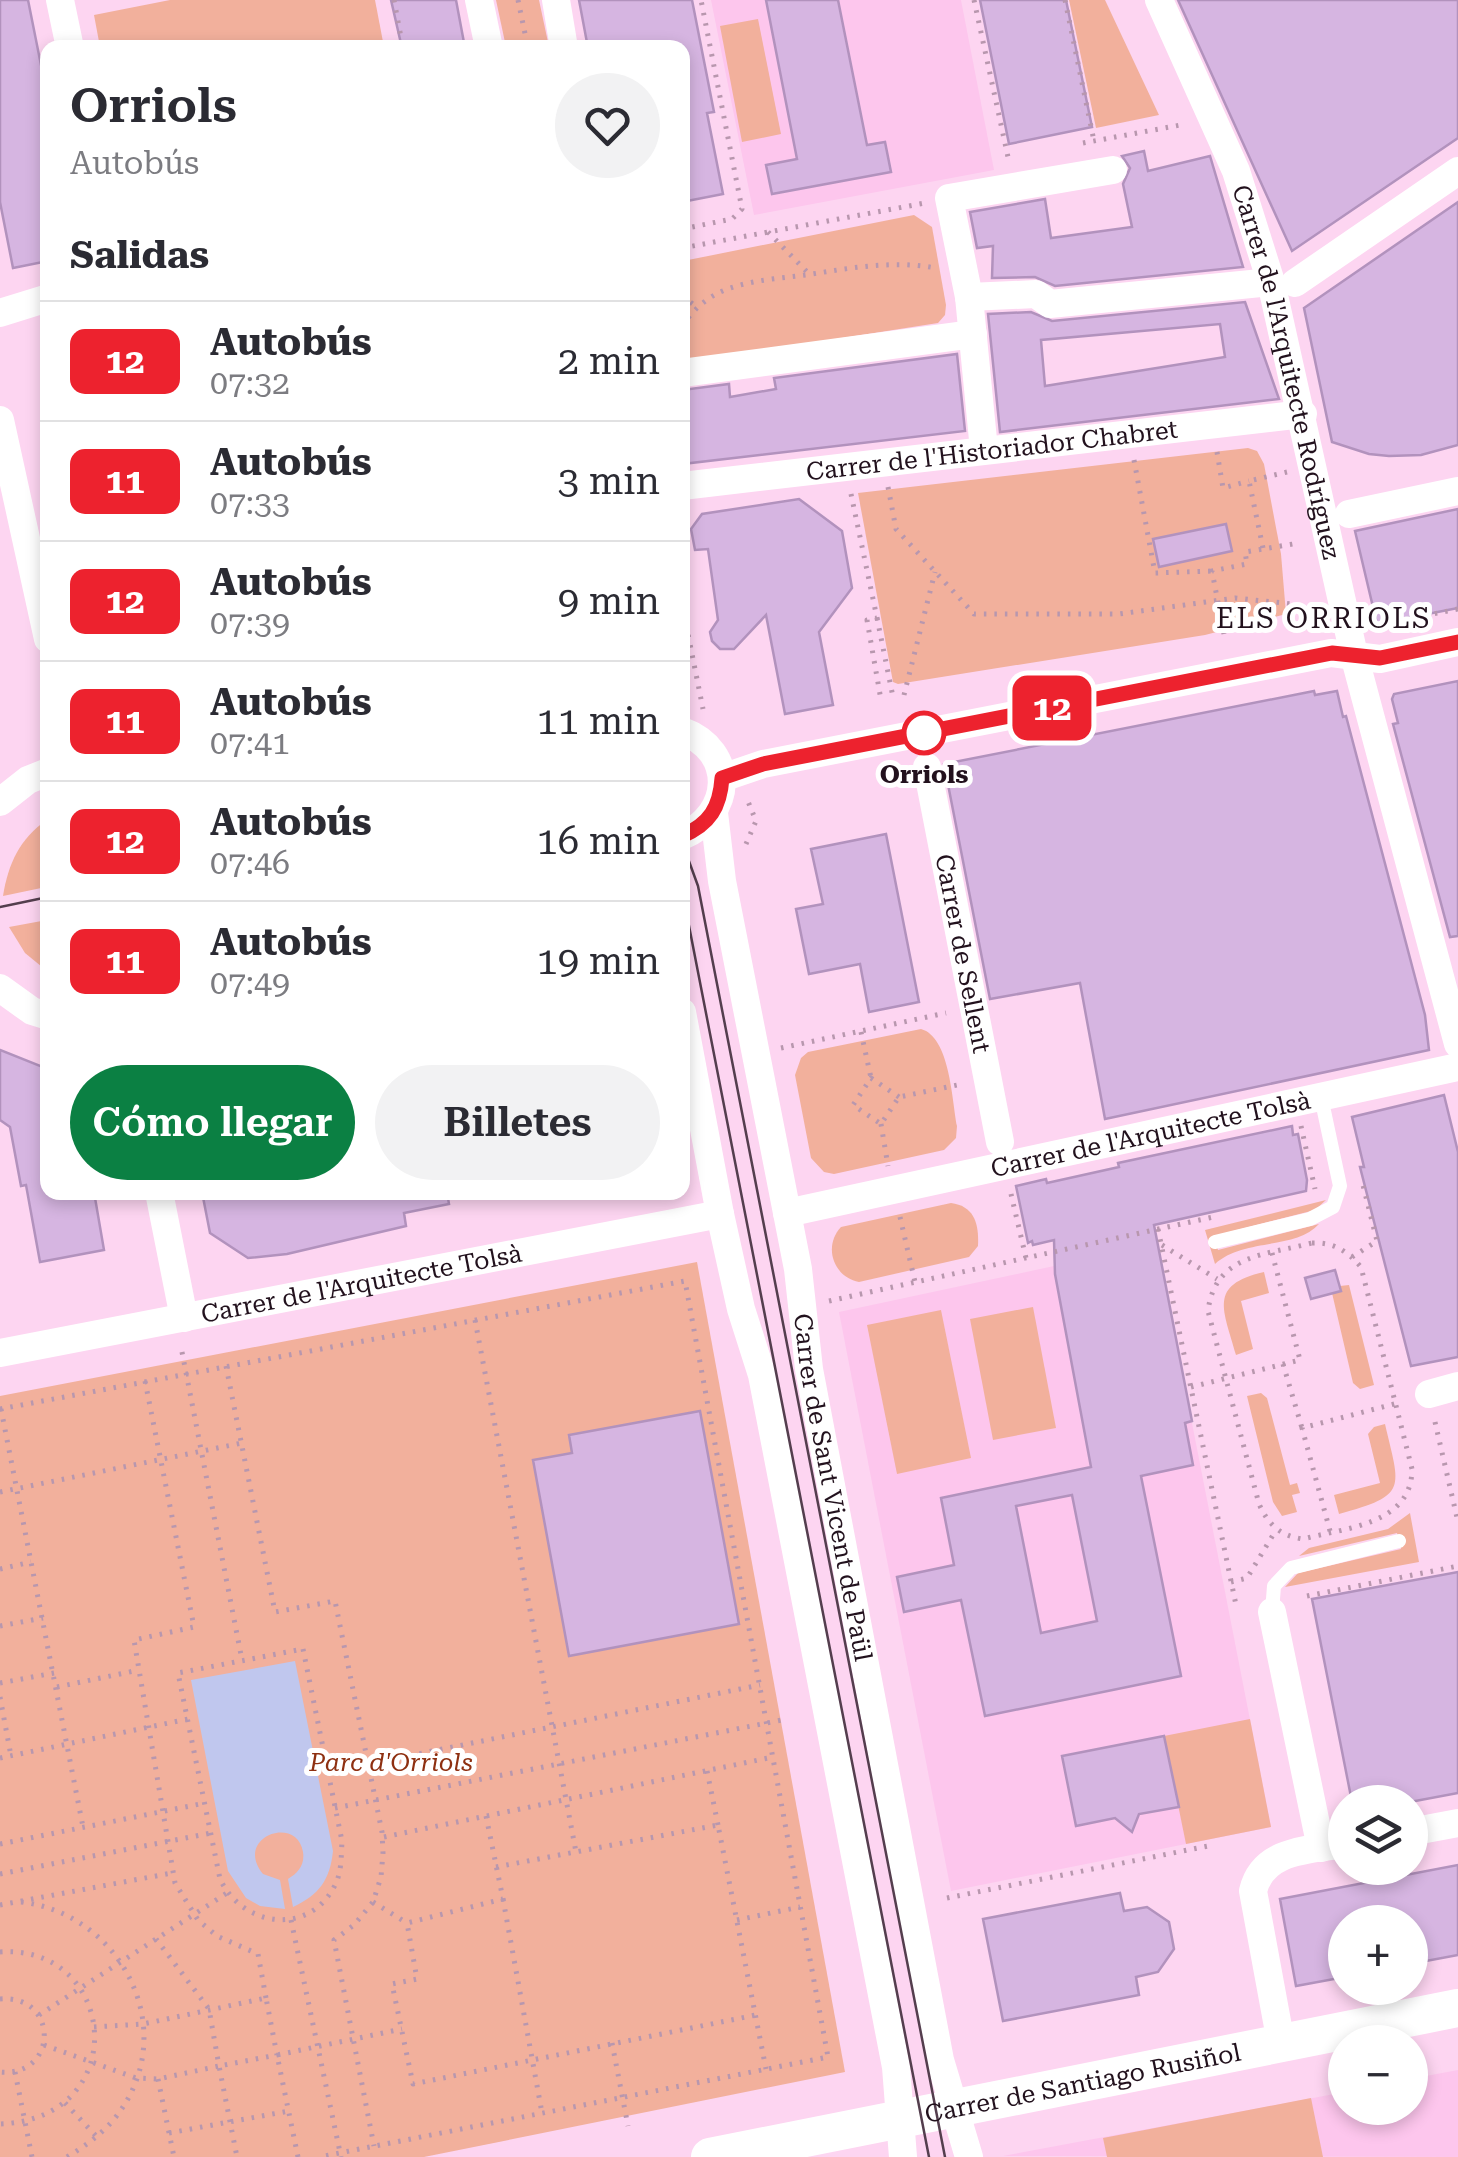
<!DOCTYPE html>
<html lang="es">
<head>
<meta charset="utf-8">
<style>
	:root { --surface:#fff; --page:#f2f2f3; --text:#2b2b33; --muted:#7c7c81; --line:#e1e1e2; --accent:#0b8043 }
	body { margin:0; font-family:"Roboto Serif",serif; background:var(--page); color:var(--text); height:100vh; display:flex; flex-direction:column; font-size:38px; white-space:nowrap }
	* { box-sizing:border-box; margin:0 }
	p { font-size:32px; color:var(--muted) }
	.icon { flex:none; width:55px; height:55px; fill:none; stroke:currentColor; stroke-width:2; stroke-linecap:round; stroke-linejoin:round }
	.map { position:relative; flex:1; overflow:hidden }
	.details { position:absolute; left:40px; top:40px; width:650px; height:1160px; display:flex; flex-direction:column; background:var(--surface); border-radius:20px; box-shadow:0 5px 15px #0003 }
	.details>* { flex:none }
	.badge { padding:0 20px; border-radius:15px; font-size:35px; line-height:65px }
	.controls { position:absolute; left:1328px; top:1785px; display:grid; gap:20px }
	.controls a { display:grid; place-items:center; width:100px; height:100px; border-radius:50%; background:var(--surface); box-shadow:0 5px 15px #0003; font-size:50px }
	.map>.badge { position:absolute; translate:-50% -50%; box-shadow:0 0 0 5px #fff }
	h2 { padding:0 30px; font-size:38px; line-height:90px }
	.round { display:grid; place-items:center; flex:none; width:105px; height:105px; border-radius:52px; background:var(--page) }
	.head { display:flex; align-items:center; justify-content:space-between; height:170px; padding:0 30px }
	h1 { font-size:48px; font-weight:600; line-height:75px }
	.cta { display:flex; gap:20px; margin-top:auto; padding:20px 30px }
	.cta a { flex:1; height:115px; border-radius:60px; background:var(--accent); color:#fff; font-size:40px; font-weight:600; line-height:115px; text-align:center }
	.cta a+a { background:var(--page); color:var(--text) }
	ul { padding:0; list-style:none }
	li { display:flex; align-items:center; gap:30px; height:120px; padding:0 30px; border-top:2px solid var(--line) }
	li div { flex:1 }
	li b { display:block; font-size:38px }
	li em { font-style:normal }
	li .badge { min-width:110px; font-weight:700; text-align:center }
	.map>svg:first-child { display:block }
</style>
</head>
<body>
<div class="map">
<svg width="1458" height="2157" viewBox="0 0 1458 2157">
	<rect width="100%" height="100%" fill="#fdd5f1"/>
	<g fill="#fdc6ed">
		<path d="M711,0H961L994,170L754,215Z"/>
		<path d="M1157,1244L1271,1827L951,1891L839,1312Z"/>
		<path d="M1458,2070V2157L1003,2156L1345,2092V2108H1410V2079Z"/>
	</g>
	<g fill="#f2b09c">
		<path d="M170,0H375L384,47H100L94,15Z"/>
		<path d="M496,0H539L549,47H506Z"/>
		<path d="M1069,0H1105L1159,115L1096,128Z"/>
		<path d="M758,19L781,134L742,142L720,26Z"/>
		<path d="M914,215L932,227L946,305L945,315L938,323L683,363V261Z"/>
		<path d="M1248,448L1257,451L1264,464L1281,554L1286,614L1205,635L898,684L893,682L858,493Z"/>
		<path d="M47,820L46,887L3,896C8,864 20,838 47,820Z"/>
		<path d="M47,920H48L47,971L25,953L9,927Z"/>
		<path d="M921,1029C950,1037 952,1100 957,1126L956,1138L944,1150L834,1174L824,1172L811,1158L795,1075L801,1058L808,1052Z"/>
		<path d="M1326,1200L1315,1210L1214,1236L1218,1250L1319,1224C1296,1250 1243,1238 1215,1264L1205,1230Z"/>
		<path d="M951,1203C975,1206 979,1225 978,1246L969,1257L859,1282C833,1277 823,1246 841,1227Z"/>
		<path d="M697,1262L845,2072L424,2157H0V1396Z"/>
		<path d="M1264,1272L1269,1293L1241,1301L1253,1349L1236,1355C1224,1310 1207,1285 1264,1272Z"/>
		<path d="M1349,1285L1374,1385L1360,1389L1353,1383L1332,1293L1340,1291V1286Z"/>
		<path d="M1033,1307L1056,1428L993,1440L970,1319Z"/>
		<path d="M941,1310L971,1458L897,1474L867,1325Z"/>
		<path d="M1261,1393L1267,1398L1290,1485L1297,1483L1300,1493L1292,1495L1297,1512L1282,1516L1273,1502L1247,1396Z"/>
		<path d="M1385,1424C1400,1489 1409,1495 1339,1514L1334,1495L1380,1483L1368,1434L1374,1427Z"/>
		<path d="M1410,1513L1419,1562L1285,1587L1298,1573L1401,1549L1397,1533L1299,1556L1309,1548L1388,1529Z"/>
		<path d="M1250,1719L1271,1827L1186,1844L1164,1736Z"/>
		<path d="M1311,2098L1323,2157H1107L1103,2138Z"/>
	</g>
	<path fill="#c0c7ee" d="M295,1661L333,1851C330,1880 319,1895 293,1907L288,1879C298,1873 305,1865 303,1852C297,1814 233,1837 263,1874L280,1880L285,1909L260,1906L246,1898L228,1871L191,1680Z"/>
	<g fill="#d6b5e1" stroke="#b292bd" stroke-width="2.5" fill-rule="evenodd">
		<path d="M0,0H28L48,100V261L13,268L0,202Z"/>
		<path d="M391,0H456L465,48H402Z"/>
		<path d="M579,0H692L714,112L707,113L723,194L682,202V48H588Z"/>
		<path d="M766,0H838L867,145L885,142L891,172L772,194L766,165L797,159Z"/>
		<path d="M980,0H1066L1092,127L1009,144Z"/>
		<path d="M1178,0H1458V138L1292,251Z"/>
		<path d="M1144,151L1148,171L1210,156L1243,267L1055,286L1035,277L992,278L993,246L977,248L970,212L1045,199L1051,238L1132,227L1123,184L1130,168L1122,156Z"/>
		<path d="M1458,202V445L1421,455L1389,456L1369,454L1332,442L1304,308Z"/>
		<path d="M1245,302L1279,399L1000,432L988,314L1031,312L1052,321ZM1220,324L1225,357L1045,386L1041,340Z"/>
		<path d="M957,354L965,431L682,464V390L729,384L730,397L776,389L774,378Z"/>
		<path d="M799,499L842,531L852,588L819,632L833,705L785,714L766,615L734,649H720L712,641L710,632L718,620L708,549L695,550L691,529L702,514Z"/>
		<path d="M1458,509V608L1377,624L1355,531Z"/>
		<path d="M1226,524L1232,551L1159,567L1153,539Z"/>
		<path d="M1458,681V936L1450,937L1393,724L1398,723L1392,699L1394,694Z"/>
		<path d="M1314,691L1315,695L1337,691L1343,717L1346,716L1425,1015L1429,1050L1105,1119L1080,983L990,999L944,764Z"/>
		<path d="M886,834L919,1002L869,1012L860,964L809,974L796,909L823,904L811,849Z"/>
		<path d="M0,1050L48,1069V1192H94L104,1250L40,1262L26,1185L21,1186L10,1127L0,1120Z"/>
		<path d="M1444,1095L1458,1152V1357L1411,1366L1360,1167H1364L1352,1117Z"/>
		<path d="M1292,1126L1293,1135L1298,1134L1307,1180L1306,1191L1154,1225L1192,1421L1185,1423L1193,1465L1141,1476L1181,1676L985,1716L961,1600L904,1612L897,1577L954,1565L941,1498L1091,1467L1055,1274L1054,1240L1033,1245L1032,1241L1028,1243L1016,1186L1046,1179L1047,1183L1119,1167L1118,1163ZM1072,1495L1097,1621L1041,1633L1016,1506Z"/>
		<path d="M202,1192H447L449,1204L404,1213L406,1226L287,1254L248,1258L210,1233Z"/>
		<path d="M1335,1270L1341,1291L1311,1299L1305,1278Z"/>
		<path d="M700,1411L739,1624L569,1656L533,1460L572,1453L569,1435Z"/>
		<path d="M1458,1572V1793L1410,1802H1352L1312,1599Z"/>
		<path d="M1164,1736L1179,1807L1139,1814L1132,1832L1115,1818L1076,1826L1062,1756Z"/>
		<path d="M1458,1865V1955L1410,1964V1922H1345V1977L1296,1986L1280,1899Z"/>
		<path d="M1120,1893L1124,1911L1147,1907L1169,1922L1174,1949L1158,1972L1136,1977L1139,1995L1003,2021L983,1919Z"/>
	</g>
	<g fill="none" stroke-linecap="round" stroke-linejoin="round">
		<g stroke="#b897ae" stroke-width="5" stroke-dasharray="2.5 8" stroke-linecap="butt">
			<path d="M394,0L403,48"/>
			<path d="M518,0L528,48"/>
			<path d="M974,0L1008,157"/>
			<path d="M1065,0L1094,141"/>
			<path d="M1083,143L1186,124"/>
			<path d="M682,229L732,219L742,209L701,0"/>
			<path d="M768,232L808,273"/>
			<path d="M682,248L925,203"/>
			<path d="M682,296L697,307"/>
			<path d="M682,326C694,308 710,295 730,288C754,280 781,278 806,275C850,268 892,260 936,268"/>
			<path d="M1217,452L1223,488L1249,481"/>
			<path d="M1134,460L1155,573L1212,571"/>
			<path d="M888,487L896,529L974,614H1119L1235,598L1293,604L1305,618"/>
			<path d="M851,494L877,618L867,620L881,700"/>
			<path d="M1263,548L1249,481L1287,472"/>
			<path d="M682,604L703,709"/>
			<path d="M877,618L893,697"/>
			<path d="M1373,626L1458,609"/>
			<path d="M1224,634L1212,571L1247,564L1245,552L1299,543"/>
			<path d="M904,695L935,572"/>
			<path d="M746,844L756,821L747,799"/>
			<path d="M861,1032L871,1078"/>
			<path d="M781,1048L946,1013"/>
			<path d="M899,1097L871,1078L853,1105L881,1124L899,1097L962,1084"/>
			<path d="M881,1124L888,1166"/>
			<path d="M1301,1126L1315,1189"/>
			<path d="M1011,1194L1026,1258"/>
			<path d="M900,1217L915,1282"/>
			<path d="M1158,1229L1236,1605"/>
			<path d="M1312,1243C1334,1242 1347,1251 1361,1267L1412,1469C1412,1525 1344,1528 1303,1539C1280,1536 1268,1524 1259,1504L1208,1311C1215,1254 1266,1255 1312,1243Z"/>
			<path d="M1162,1245L1217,1279"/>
			<path d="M1352,1257L1377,1241L1363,1185"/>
			<path d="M829,1301L1218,1216"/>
			<path d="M475,1320L576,1852"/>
			<path d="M182,1352L242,1660"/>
			<path d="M1283,1364L1302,1428"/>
			<path d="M226,1366L275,1612L335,1601L382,1832L383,1853L381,1877L373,1902L354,1925L334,1940L374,2146"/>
			<path d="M145,1381L194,1627L134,1640L175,1883L198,1920L217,1936L258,1954L266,1998"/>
			<path d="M1191,1387L1300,1360L1272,1253"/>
			<path d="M0,1409L685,1281L828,2057L319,2157"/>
			<path d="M1,1409L83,1827"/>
			<path d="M1435,1422L1458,1522"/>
			<path d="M0,1492L242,1443"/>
			<path d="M1330,1531L1302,1428L1398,1403"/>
			<path d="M0,1569L31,1562"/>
			<path d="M1231,1582L1247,1578L1276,1530"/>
			<path d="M1307,1596L1458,1566"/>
			<path d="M0,1626L43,1618"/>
			<path d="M303,1649L342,1841C341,1857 342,1873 334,1887C307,1937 242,1926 220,1879L178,1673Z"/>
			<path d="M0,1683L54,1673"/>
			<path d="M57,1687L139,1670"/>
			<path d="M0,1697L11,1756"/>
			<path d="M0,1758L188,1719"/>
			<path d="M368,1764L760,1685"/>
			<path d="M707,1771L718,1825"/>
			<path d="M335,1808L782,1720"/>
			<path d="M486,1816L503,1899L407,1923L417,1979L392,1984L413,2084L756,2015"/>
			<path d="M384,1837L773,1757"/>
			<path d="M0,1844L205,1803"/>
			<path d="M496,1867L718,1825L766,2069"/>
			<path d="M0,1874L211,1833"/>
			<path d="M947,1898L1213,1845"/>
			<path d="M503,1899L542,2113"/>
			<path d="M21,1902C123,1914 183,2033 115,2118C101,2135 85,2146 67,2157"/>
			<path d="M373,1902L407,1923"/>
			<path d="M0,1905L172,1873"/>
			<path d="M291,1920L341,2157"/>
			<path d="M737,1920L800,1907"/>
			<path d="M0,1952C118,1944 134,2119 0,2124"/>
			<path d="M0,1999C59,1994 59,2077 0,2072"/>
			<path d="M39,2015L227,1893"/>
			<path d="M94,2027L143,2024L266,1998L277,2055L219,2066L237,2157"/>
			<path d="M612,2043L628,2126"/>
			<path d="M44,2045L136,2078L158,2079L219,2066L209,2009L156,1939"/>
			<path d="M15,2072L32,2157"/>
			<path d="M158,2079L174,2157"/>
			<path d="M65,2103L97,2137"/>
			<path d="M169,2133L289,2111"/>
			<path d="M298,2157L277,2055L402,2029"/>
		</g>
		<g stroke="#fff" stroke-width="14">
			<path d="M1215,1242L1310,1219L1333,1207L1340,1186L1321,1097"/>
			<path d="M1272,1612L1274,1586L1291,1568L1399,1541"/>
		</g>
		<g stroke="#fff" stroke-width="28">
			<path d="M60,0L70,48"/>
			<path d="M479,0L489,48"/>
			<path d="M556,0L564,48"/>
			<path id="s1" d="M1159,0L1236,171L1271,282L1354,655L1458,1044"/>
			<path d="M1295,283L1458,171"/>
			<path d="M969,297L1036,294L1050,304L1271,282"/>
			<path d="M0,313L48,298"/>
			<path d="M682,373L973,334"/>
			<path d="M0,420L48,639"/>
			<path d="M984,450L969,297L949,198L1113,170"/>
			<path id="s2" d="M682,486L1303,414"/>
			<path d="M1349,514L1458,491"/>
			<path d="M682,731C737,751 733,815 682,836"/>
			<path id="s3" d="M927,767L1000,1142"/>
			<path d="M722,778L763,764L1331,653L1380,659L1458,642"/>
			<path d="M0,802L28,780L48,772"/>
			<path id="s4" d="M714,813L722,881L798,1269L809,1369L940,2060L969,2157"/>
			<path d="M0,988L32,1011L48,1016"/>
			<path d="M682,1012L720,1214L741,1309L762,1375L896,2067L903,2157"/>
			<path d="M159,1192L184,1318"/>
			<path id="s5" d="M787,1213L1458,1067"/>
			<path id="s6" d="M0,1353L720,1214"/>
			<path d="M1429,1394L1458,1386"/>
			<path d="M1272,1612L1321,1848"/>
			<path d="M1410,1832L1458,1823"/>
			<path d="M1281,2043L1253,1891C1263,1849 1309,1850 1345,1844"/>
		</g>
		<path stroke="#fff" stroke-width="38" id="s7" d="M710,2157L1458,2008"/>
		<g stroke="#543e4e" stroke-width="2.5">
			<path d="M682,842L698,886L945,2157"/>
			<path d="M682,890L929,2157"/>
			<path d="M0,907L48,897"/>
		</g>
	</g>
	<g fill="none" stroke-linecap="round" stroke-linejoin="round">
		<defs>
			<path id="line" d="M682,836C710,824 720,807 722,778L763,764L1332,653L1380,658L1458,642"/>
		</defs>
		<use href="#line" stroke="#fff" stroke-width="22"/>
		<use href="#line" stroke="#ed222e" stroke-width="15"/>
	</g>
	<circle fill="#fff" stroke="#ed222e" stroke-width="5" cx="924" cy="733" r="20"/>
	<g text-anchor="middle" stroke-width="10" stroke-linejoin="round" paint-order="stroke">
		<g font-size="25" fill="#22111d" stroke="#fff">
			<text dy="9" stroke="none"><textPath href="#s1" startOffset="395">Carrer de l'Arquitecte Rodríguez</textPath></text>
			<text dy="9" stroke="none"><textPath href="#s2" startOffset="312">Carrer de l'Historiador Chabret</textPath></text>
			<text dy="9" stroke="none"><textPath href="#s3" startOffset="190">Carrer de Sellent</textPath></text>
			<text dy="9" stroke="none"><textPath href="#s5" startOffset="372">Carrer de l'Arquitecte Tolsà</textPath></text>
			<text dy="9" stroke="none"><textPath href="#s6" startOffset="368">Carrer de l'Arquitecte Tolsà</textPath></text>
			<text dy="9" stroke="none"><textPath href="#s4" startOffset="685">Carrer de Sant Vicent de Paül</textPath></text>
			<text dy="9" stroke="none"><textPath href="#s7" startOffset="380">Carrer de Santiago Rusiñol</textPath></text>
		</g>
		<g font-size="25" font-weight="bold" fill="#22111d" stroke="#fff">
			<text x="924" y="783">Orriols</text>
		</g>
		<g font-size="25" font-style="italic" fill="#8e3011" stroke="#fff">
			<text x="391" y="1771">Parc d'Orriols</text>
		</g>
		<g font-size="28" letter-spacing="2.5" fill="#22111d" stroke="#fff">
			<text x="1324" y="628">ELS ORRIOLS</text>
		</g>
	</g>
</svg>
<div class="controls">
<a><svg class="icon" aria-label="layers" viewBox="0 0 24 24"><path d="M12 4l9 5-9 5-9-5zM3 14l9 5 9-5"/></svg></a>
<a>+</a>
<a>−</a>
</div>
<b class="badge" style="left:1052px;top:708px;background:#ed222e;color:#fff">12</b>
<section class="details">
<div class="head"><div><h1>Orriols</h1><p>Autobús</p></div><a class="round"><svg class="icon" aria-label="heart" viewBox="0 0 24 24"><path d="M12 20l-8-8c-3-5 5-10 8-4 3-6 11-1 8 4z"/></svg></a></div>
<h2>Salidas</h2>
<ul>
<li><span class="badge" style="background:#ed222e;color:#fff">12</span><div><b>Autobús</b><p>07:32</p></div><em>2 min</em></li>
<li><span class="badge" style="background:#ed222e;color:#fff">11</span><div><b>Autobús</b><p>07:33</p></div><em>3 min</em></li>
<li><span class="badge" style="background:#ed222e;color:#fff">12</span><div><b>Autobús</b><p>07:39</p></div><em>9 min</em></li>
<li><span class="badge" style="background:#ed222e;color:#fff">11</span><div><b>Autobús</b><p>07:41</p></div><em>11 min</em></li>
<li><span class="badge" style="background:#ed222e;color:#fff">12</span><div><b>Autobús</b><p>07:46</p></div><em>16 min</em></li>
<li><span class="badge" style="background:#ed222e;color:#fff">11</span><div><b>Autobús</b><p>07:49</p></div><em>19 min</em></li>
</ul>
<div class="cta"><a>Cómo llegar</a><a>Billetes</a></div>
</section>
</div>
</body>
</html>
